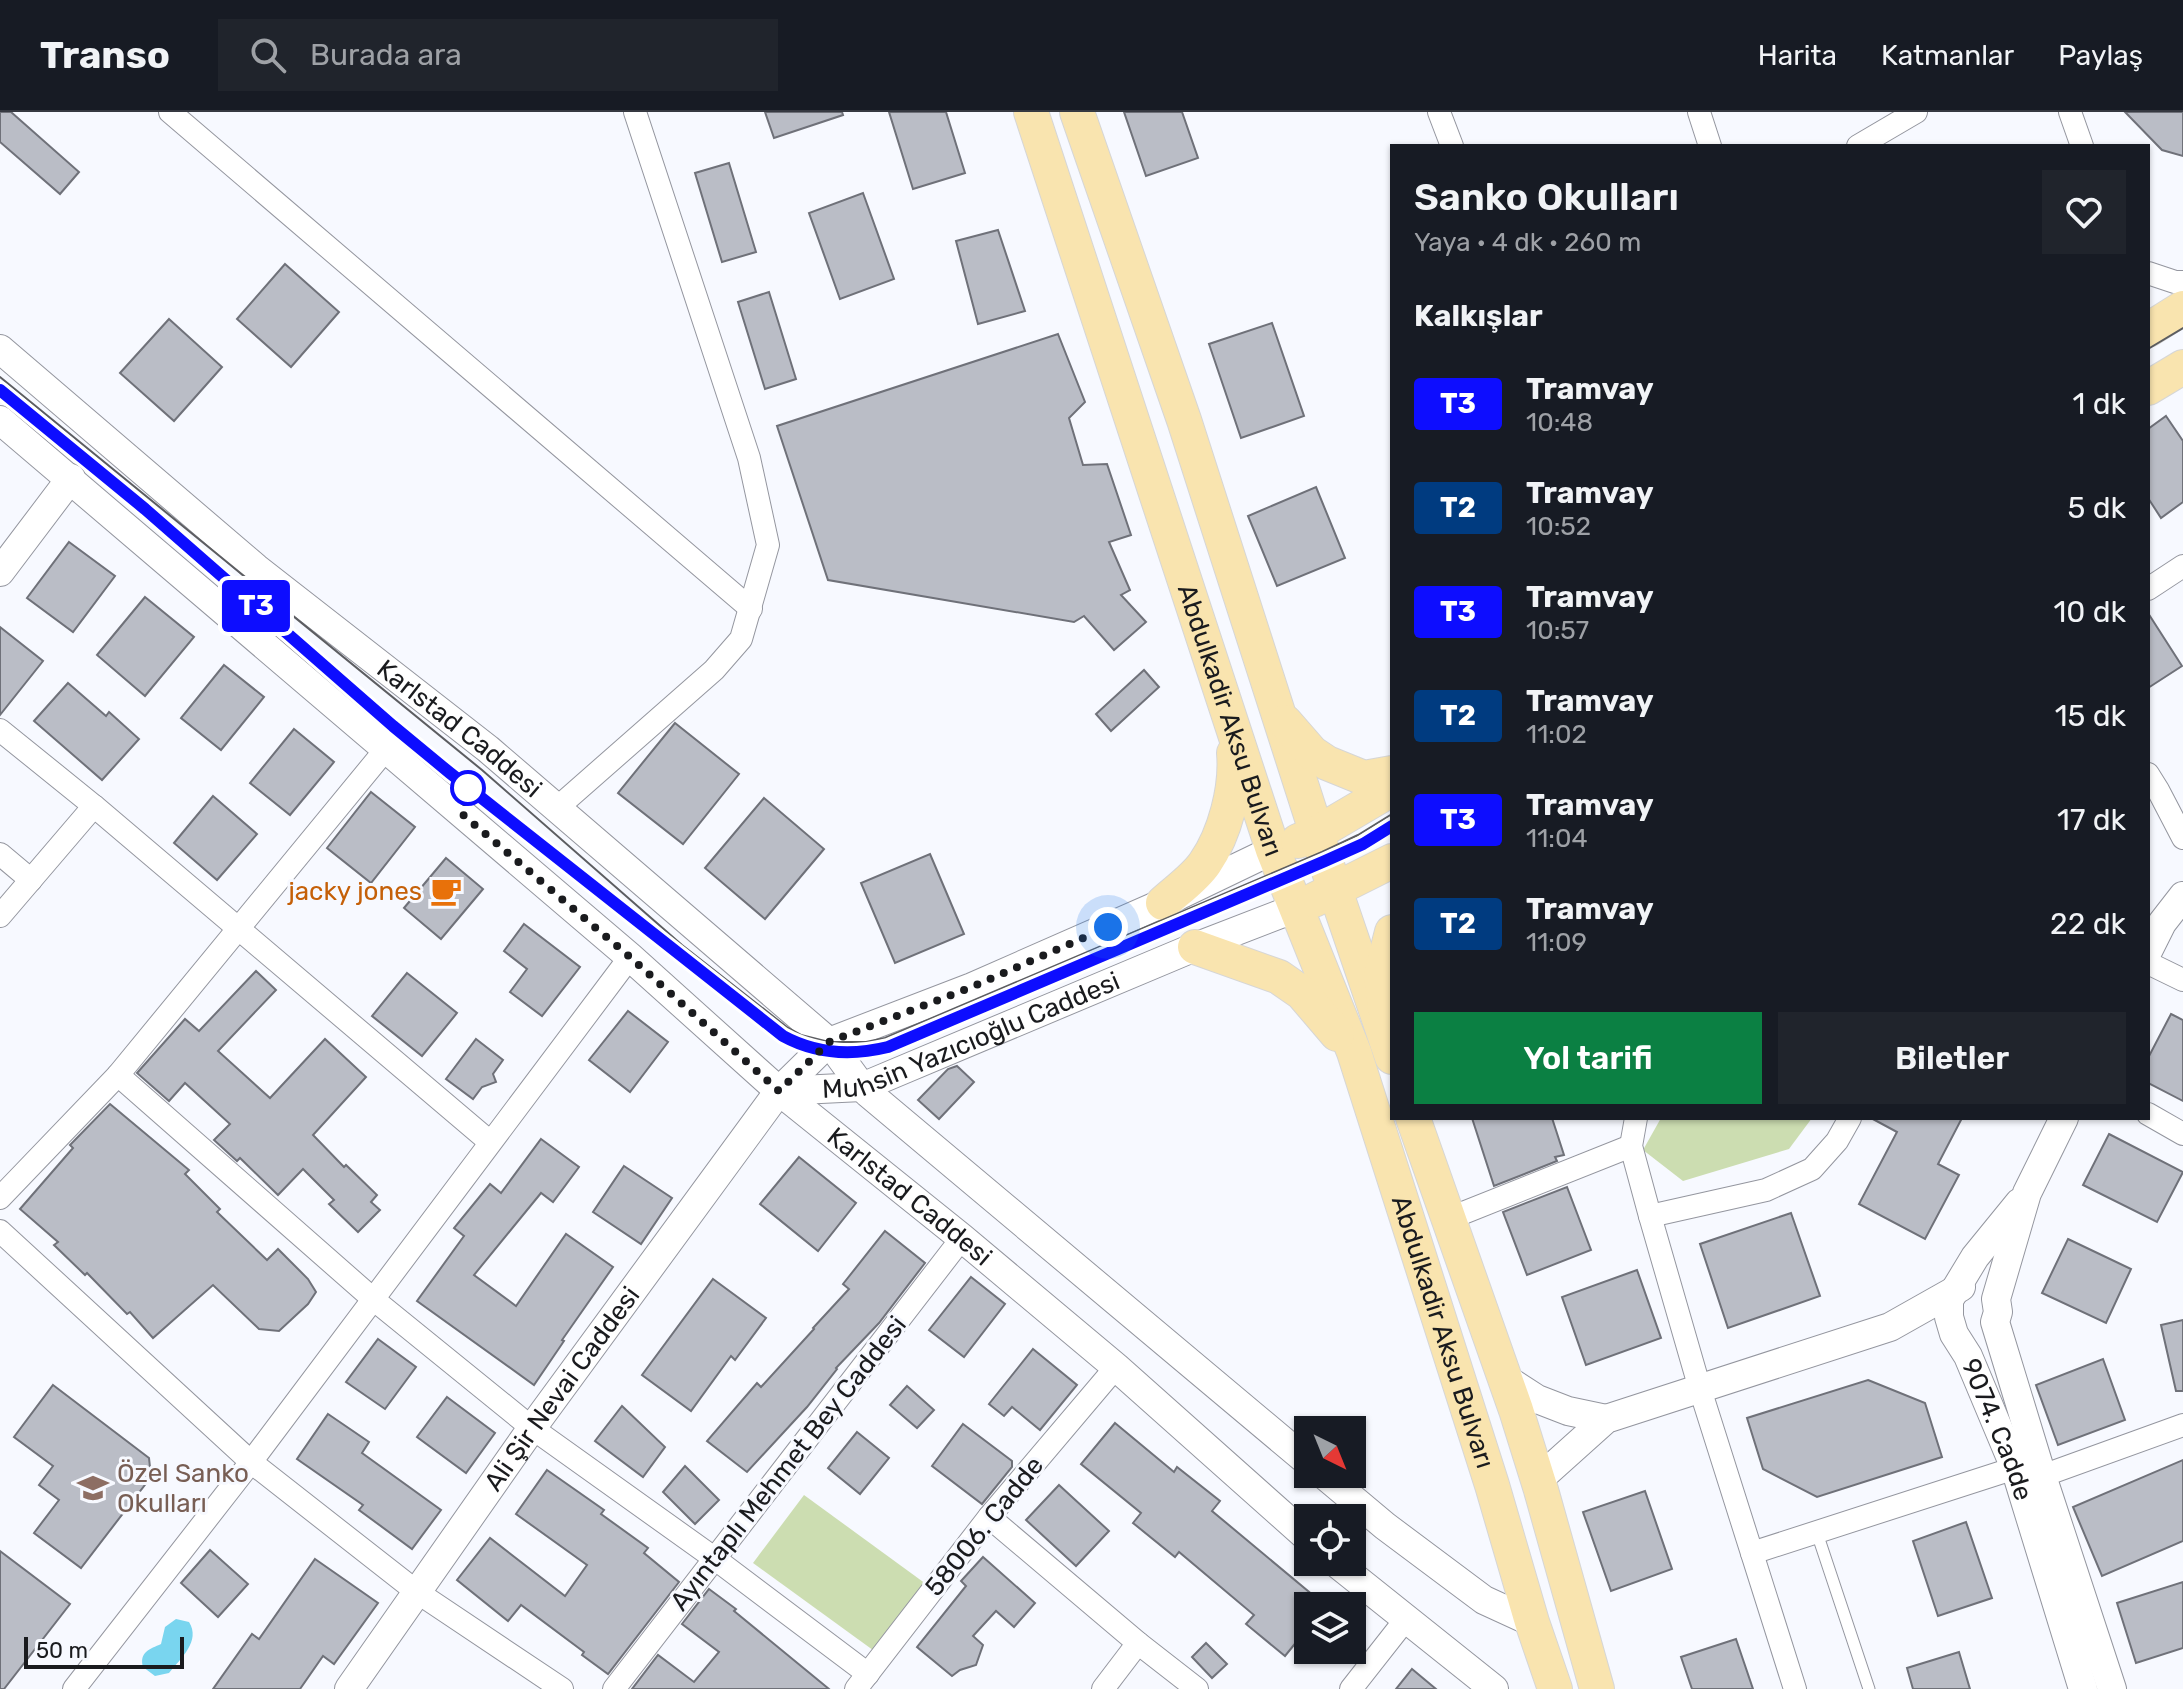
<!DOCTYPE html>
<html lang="tr">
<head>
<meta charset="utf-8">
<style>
	:root { --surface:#171b24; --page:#20242c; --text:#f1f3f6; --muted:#9ea1a6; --line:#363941; --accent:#0b8043 }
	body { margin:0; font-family:Rubik,sans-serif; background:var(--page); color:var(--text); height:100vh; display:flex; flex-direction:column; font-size:30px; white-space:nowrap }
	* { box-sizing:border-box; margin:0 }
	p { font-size:26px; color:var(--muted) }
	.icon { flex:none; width:44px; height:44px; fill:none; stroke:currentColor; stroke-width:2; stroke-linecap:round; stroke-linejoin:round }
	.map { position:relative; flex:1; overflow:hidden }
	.drawer { position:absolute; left:1390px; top:32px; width:760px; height:976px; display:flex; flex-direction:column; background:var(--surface); border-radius:0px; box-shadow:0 2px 6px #0004 }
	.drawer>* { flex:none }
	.badge { padding:0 16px; border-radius:6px; font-size:28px; line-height:52px }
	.needle { width:52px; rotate:137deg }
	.buttons { position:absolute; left:1294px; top:1304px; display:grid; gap:16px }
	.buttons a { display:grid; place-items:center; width:72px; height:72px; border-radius:0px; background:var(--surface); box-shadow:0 2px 6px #0004; font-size:40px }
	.scale { position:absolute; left:24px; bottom:20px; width:160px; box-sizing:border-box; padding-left:8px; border:4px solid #1a1b1e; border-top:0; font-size:22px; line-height:28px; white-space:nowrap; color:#1a1b1e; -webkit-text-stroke:6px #f7f9ff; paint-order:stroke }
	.you { position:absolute; width:40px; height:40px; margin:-20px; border:6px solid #fff; border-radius:50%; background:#1a73e8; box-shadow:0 0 0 12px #1a73e833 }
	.map>.badge { position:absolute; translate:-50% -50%; box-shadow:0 0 0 4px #fff }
	h2 { padding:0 24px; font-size:30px; line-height:72px }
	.round { display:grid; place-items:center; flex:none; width:84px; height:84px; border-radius:0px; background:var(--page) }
	.overview { display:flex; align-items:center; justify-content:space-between; height:136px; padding:0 24px }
	h1 { font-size:38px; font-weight:600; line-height:60px }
	.action { display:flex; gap:16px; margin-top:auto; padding:16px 24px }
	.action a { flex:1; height:92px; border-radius:0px; background:var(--accent); color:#fff; font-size:32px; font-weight:600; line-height:92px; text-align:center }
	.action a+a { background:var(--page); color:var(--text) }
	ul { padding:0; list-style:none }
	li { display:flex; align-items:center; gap:24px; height:104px; padding:0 24px }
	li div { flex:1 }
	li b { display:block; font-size:30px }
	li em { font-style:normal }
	li .badge { min-width:88px; font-weight:700; text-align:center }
	header { display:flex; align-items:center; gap:48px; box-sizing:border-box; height:112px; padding:0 40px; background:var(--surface); border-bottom:2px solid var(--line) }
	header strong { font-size:38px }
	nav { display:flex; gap:44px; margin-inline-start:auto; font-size:28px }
	.search { width:560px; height:72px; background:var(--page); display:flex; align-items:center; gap:20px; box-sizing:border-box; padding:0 28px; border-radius:0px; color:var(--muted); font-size:30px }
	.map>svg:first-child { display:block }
</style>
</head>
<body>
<header>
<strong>Transo</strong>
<div class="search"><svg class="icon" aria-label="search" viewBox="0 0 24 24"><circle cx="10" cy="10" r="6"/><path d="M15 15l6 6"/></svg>Burada ara</div>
<nav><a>Harita</a><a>Katmanlar</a><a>Paylaş</a></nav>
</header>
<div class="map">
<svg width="2183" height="1577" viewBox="0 0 2183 1577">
	<rect width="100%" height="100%" fill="#f7f9ff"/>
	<g fill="#ccddb1">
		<path d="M1661,1006H1812L1789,1037L1683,1069L1643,1038Z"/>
		<path d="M804,1383L926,1472L877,1541L753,1451Z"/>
	</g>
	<path fill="#79d5ef" d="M176,1507L189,1510C201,1529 181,1546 169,1561L155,1564L143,1555C139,1540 150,1537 161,1532L165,1515Z"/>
	<g fill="#babdc6" stroke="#6f7179" stroke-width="2">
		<path d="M0,0H11L79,60L60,82L0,30Z"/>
		<path d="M765,0H842L843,3L774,26Z"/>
		<path d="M889,0H946L965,61L913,77Z"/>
		<path d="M1124,0H1182L1198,46L1146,64Z"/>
		<path d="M2125,0H2183V44L2162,38Z"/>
		<path d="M729,51L756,140L722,150L695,61Z"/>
		<path d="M863,81L894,167L840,187L809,101Z"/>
		<path d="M998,118L1025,199L978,212L956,129Z"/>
		<path d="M285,152L339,200L291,255L237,207Z"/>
		<path d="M769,180L796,267L765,277L738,190Z"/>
		<path d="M169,207L222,255L174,309L120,261Z"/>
		<path d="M1272,211L1304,304L1241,326L1209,232Z"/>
		<path d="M1058,222L1085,290L1069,306L1083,353L1107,352L1131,423L1109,430L1130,478L1121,483L1146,510L1114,538L1084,504L1074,510L828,468L777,314Z"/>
		<path d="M2166,304L2183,329V390L2161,406L2148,386V317Z"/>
		<path d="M1316,375L1345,446L1277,474L1248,404Z"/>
		<path d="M69,430L115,464L73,520L27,486Z"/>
		<path d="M145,485L194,525L145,584L97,543Z"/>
		<path d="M2148,501L2182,554L2148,576Z"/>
		<path d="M0,515L43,549L0,603Z"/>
		<path d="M224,553L264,585L221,638L181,606Z"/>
		<path d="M1144,558L1159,575L1111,619L1096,602Z"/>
		<path d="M68,571L106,604L109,600L139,627L102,668L34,609Z"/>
		<path d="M675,611L739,662L683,732L618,681Z"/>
		<path d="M294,617L334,650L290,703L250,671Z"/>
		<path d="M371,680L415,715L371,771L327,736Z"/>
		<path d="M213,684L257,722L217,768L174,731Z"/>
		<path d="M764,686L824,737L765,807L705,756Z"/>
		<path d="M930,742L964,822L895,851L861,771Z"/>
		<path d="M446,746L483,777L441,827L404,796Z"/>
		<path d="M524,812L580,855L542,904L510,880L527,857L504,839Z"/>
		<path d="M256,859L276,878L218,939L270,986L325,927L366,965L313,1023L344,1055L346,1053L377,1083L371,1090L380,1098L358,1120L329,1092L334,1088L303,1057L278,1083L240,1046L237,1049L214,1028L230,1012L185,971L169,989L137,961L185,907L199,919Z"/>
		<path d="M407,861L457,901L422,944L372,904Z"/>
		<path d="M628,899L668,930L630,980L589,948Z"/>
		<path d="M2171,902L2183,908V989L2148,971V946Z"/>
		<path d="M476,927L503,948L493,962L496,970L482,975L473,987L446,967Z"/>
		<path d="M957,954L974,970L939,1007L918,988L948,957Z"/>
		<path d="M110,992L189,1058L185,1062L220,1097L217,1100L267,1148L278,1137L308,1167L316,1180L308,1192L279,1219L259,1217L213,1173L153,1226L130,1200L127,1202L87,1161L85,1163L54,1133L58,1130L20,1097L73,1036L70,1033Z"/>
		<path d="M1472,1006H1552L1564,1043L1555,1045L1557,1049L1494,1074Z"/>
		<path d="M1871,1006H1962L1938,1052L1959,1063L1925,1127L1859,1092L1897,1020Z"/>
		<path d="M2109,1022L2183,1060L2157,1110L2083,1073Z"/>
		<path d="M541,1027L579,1055L553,1090L541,1081L474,1163L516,1194L566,1122L613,1155L562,1228L564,1229L534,1273L417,1189L464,1124L454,1116L490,1072L501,1081Z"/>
		<path d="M799,1045L856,1091L818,1139L760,1092Z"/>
		<path d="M624,1054L672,1086L641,1132L593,1100Z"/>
		<path d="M1567,1075L1591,1138L1527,1163L1503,1100Z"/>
		<path d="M1791,1101L1820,1184L1728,1216L1700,1132Z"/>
		<path d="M885,1119L925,1151L879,1211L836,1256L837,1257L807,1295L747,1360L707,1329L757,1271L761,1275L814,1217L813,1216L849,1177L843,1172Z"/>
		<path d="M2068,1127L2131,1157L2106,1211L2042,1181Z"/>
		<path d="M1637,1158L1661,1226L1586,1253L1562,1185Z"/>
		<path d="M971,1165L1005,1192L964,1245L929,1218Z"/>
		<path d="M713,1167L766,1206L735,1248L731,1244L691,1299L642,1263Z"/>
		<path d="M2183,1208V1279H2176L2161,1213Z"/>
		<path d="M378,1227L416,1255L385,1297L346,1270Z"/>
		<path d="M1033,1237L1077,1273L1040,1318L1012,1295L1004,1304L989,1292Z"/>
		<path d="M2103,1247L2125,1308L2058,1333L2036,1273Z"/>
		<path d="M1868,1268L1925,1291L1942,1345L1817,1385L1763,1357L1747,1306Z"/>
		<path d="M53,1273L149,1346L151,1365L81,1456L34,1421L59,1388L39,1373L53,1354L14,1325Z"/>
		<path d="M907,1274L934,1298L917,1316L890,1293Z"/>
		<path d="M447,1285L495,1321L466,1361L417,1325Z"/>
		<path d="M622,1294L665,1335L643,1365L595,1329Z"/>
		<path d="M328,1302L369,1330L362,1341L441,1398L412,1437L359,1398L363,1393L297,1347Z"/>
		<path d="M1115,1311L1174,1360L1177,1355L1220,1389L1212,1399L1326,1494H1308V1531L1298,1528L1285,1544L1246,1512L1254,1503L1179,1440L1175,1445L1133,1411L1141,1401L1081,1352Z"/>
		<path d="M963,1312L1012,1349V1355L982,1392L932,1354Z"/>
		<path d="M857,1320L889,1346L860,1382L828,1356Z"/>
		<path d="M2183,1348V1429L2102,1464L2073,1395Z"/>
		<path d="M685,1354L719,1388L695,1412L663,1380Z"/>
		<path d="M547,1358L604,1398L601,1402L648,1436L644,1441L679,1470L608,1562L582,1543L584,1540L521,1493L508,1509L457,1468L490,1426L565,1484L587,1453L516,1402Z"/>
		<path d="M1059,1373L1109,1419L1076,1454L1026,1408Z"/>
		<path d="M1645,1379L1672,1457L1611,1479L1583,1400Z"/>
		<path d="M1966,1410L1992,1486L1938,1504L1913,1429Z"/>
		<path d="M210,1438L248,1472L218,1505L181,1471Z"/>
		<path d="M0,1439L70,1492L4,1577H0Z"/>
		<path d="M983,1445L1035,1491L1014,1515L996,1499L973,1524L983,1533L976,1553L960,1558L952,1564L917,1535L966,1474L961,1469Z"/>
		<path d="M315,1447L378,1491L334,1552L323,1544L300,1577H213L252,1522L259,1527Z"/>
		<path d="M2183,1470V1536L2136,1551L2117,1491Z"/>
		<path d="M709,1477L736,1497L734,1499L829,1577H632L658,1543L694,1570L719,1540L682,1512Z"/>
		<path d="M1736,1527L1753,1577H1692L1681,1545Z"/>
		<path d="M1206,1531L1227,1552L1212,1566L1192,1545Z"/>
		<path d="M1959,1540L1970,1577H1913L1907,1556Z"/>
		<path d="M1412,1557L1436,1577H1396Z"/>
	</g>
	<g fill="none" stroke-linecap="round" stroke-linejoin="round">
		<defs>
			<path id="service" d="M1817,1421L1869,1577"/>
			<g id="minor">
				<path d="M170,0L751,497"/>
				<path d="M1439,0L1452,34"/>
				<path d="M1699,0L1710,34"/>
				<path d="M2070,0L2082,34"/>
				<path d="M1858,34L1916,0"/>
				<path d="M2148,161L2175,170H2183"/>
				<path d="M2148,477L2183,454"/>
				<path d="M0,618L94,694"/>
				<path d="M2148,662L2158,678L2183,726"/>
				<path d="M557,696L714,558L741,527L768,433L749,346L635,0"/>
				<path d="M0,742L31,768"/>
				<path d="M0,804L94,694L490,1030"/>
				<path d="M2148,851L2183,868"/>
				<path d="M118,963L373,1187L532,1316L714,1446L868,1562"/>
				<path d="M2148,1002L2183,1022"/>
				<path d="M1636,1006L1631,1034L1650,1104L1700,1277L1795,1577"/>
				<path d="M0,1086L118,963L386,637"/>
				<path d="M1650,1104L1766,1078L1812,1057L1837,1029L1850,1006"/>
				<path d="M1448,1107L1631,1034"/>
				<path d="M0,1119L251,1350L417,1480L562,1577"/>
				<path d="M2042,1364L2183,1313"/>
				<path d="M989,1405L1138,1531L1197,1577"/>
				<path d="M1752,1441L2015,1356"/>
				<path d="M74,1577L251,1350L630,845"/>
				<path d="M614,1577L962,1126"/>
				<path d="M856,1577L989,1405L1116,1255"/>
				<path d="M1103,1577L1138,1531"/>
				<path d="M1351,1577L1406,1507"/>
			</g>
			<g id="tertiary">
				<path id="s1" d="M0,237L256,456L488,637L829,930L862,975L868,981L1308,1350"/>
				<path id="s2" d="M0,308L630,845L779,979L962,1126L1116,1255L1308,1426"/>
				<path d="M0,460L71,366"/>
				<path d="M2148,839L2162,811L2183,784"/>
				<path id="s3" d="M779,979L862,975L1195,835L1296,796"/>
				<path d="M2064,1006L2027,1081L1996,1187L1998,1200L1995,1210L2042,1364L2112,1577"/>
				<path id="s4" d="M2019,1091L1975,1145L1949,1188V1205L1954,1222L1968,1244L2015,1356L2083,1577"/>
				<path d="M1503,1265L1537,1287L1568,1299L1606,1307"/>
				<path d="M1323,1362L1385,1414L1484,1488L1532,1510"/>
				<path d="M1538,1368L1606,1307L1890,1215L1961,1175"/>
				<path d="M1335,1450L1494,1577"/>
				<path id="s5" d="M349,1577L532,1316L779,979L829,930L972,875L1163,791L1273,738"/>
			</g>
			<g id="primary">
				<path id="s6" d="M1031,0L1273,738L1354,940L1492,1373L1532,1510L1555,1577"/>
				<path d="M1077,0L1184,308L1335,778L1392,945"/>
				<path d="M2148,218L2183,196"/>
				<path d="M2148,276L2183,255"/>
				<path d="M1285,610L1312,641L1327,651L1364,666L1392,661"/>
				<path d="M1298,729L1317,721L1392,677"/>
				<path d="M1314,788L1392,749"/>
				<path d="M1163,791C1176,779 1195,766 1205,751C1225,722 1237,676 1234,641"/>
				<path d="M1195,835L1279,865L1302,881L1337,922"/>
				<path d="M1385,896L1381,863L1392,820"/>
				<path d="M1413,1006L1516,1298L1541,1378L1597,1577"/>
			</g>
		</defs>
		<use href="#service" stroke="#94969f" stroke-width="13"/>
		<use href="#minor" stroke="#94969f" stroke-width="24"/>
		<use href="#tertiary" stroke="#94969f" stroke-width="30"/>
		<use href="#primary" stroke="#d6d6d6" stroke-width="36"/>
		<use href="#service" stroke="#fff" stroke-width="11"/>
		<use href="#minor" stroke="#fff" stroke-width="22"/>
		<use href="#tertiary" stroke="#fff" stroke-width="28"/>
		<use href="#primary" stroke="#f9e4af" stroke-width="34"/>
		<g stroke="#5c5d61" stroke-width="2">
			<path d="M2148,237L2183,216"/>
			<path d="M0,265L482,658L682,833L788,916L801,923L829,930H866L885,926L1322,740L1358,723L1392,702"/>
			<path d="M154,405L393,614L515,714L664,831"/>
		</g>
	</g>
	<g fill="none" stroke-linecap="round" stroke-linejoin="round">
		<defs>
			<path id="line" d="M0,278L145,397L393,614L450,661L783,924C816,942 851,944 888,935L1325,749L1363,732L1392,714"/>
		</defs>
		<use href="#line" stroke="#fff" stroke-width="18"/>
		<use href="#line" stroke="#0d0dff" stroke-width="12"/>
		<path stroke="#1a1b1e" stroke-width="8" stroke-dasharray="0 14.4" d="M468,676L462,702L630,845L779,979L829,930L972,875L1108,815"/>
	</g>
	<defs>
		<symbol id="cafe-bare" viewBox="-9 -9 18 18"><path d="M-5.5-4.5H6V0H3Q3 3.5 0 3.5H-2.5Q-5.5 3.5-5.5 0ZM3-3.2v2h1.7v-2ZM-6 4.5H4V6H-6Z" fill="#e8710a" stroke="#f7f9ff" stroke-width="2.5" paint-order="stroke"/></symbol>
		<symbol id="school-bare" viewBox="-9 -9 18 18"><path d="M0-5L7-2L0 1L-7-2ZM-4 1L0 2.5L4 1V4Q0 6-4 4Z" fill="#8d6e63" stroke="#f7f9ff" stroke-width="2.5" paint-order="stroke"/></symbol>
	</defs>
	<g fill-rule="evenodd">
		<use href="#cafe-bare" x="424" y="757" width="44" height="44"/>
		<use href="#school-bare" x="71" y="1354" width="44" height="44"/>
	</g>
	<circle fill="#fff" stroke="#0d0dff" stroke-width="4" cx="468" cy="676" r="16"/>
	<g text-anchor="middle" stroke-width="6" stroke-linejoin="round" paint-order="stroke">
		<g font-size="26" fill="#1a1b1e" stroke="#f7f9ff">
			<text dy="9" stroke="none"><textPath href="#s6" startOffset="640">Abdulkadir Aksu Bulvarı</textPath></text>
			<text dy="9" stroke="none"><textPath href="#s1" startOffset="596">Karlstad Caddesi</textPath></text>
			<text dy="9" stroke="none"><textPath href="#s3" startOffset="202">Muhsin Yazıcıoğlu Caddesi</textPath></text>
			<text dy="9" stroke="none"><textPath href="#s2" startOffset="1196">Karlstad Caddesi</textPath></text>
			<text dy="9" stroke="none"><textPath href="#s6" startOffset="1288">Abdulkadir Aksu Bulvarı</textPath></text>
			<text dy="9" stroke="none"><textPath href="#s5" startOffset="368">Ali Şir Nevai Caddesi</textPath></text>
			<text dy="9" stroke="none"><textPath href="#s4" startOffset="260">9074. Cadde</textPath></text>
			<text transform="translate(788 1351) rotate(-52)" y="9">Ayıntaplı Mehmet Bey Caddesi</text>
			<text transform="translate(984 1414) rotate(-51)" y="9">58006. Cadde</text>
		</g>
		<g font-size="26" fill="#c56008" stroke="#f7f9ff" text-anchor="end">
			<text x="422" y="788">jacky jones</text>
		</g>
		<g font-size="26" fill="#785e54" stroke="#f7f9ff" text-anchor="start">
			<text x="117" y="1370">Özel Sanko<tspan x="117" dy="30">Okulları</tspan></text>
		</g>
	</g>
</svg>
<div class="buttons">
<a><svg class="needle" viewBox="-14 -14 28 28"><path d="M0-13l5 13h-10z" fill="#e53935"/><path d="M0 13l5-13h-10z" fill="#9ea1a6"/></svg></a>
<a><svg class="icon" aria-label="locate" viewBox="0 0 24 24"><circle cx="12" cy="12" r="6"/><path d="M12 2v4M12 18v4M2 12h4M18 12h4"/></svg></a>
<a><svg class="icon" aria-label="layers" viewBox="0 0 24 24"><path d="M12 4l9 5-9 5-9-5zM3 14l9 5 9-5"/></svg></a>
</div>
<div class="scale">50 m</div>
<div class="you" style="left:1108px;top:815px"></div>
<b class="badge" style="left:256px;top:494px;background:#0d0dff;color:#fff">T3</b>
<section class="drawer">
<div class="overview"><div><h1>Sanko Okulları</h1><p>Yaya · 4 dk · 260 m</p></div><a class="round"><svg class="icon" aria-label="heart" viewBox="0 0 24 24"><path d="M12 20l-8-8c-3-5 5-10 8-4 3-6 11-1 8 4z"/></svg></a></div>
<h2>Kalkışlar</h2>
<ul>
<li><span class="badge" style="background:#0d0dff;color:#fff">T3</span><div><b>Tramvay</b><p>10:48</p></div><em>1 dk</em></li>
<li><span class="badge" style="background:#003b80;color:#fff">T2</span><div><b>Tramvay</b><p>10:52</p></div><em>5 dk</em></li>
<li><span class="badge" style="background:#0d0dff;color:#fff">T3</span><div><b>Tramvay</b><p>10:57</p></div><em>10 dk</em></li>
<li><span class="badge" style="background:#003b80;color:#fff">T2</span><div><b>Tramvay</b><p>11:02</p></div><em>15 dk</em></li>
<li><span class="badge" style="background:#0d0dff;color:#fff">T3</span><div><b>Tramvay</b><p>11:04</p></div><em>17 dk</em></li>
<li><span class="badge" style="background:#003b80;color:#fff">T2</span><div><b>Tramvay</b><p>11:09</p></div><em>22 dk</em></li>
</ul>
<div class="action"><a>Yol tarifi</a><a>Biletler</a></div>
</section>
</div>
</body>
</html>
